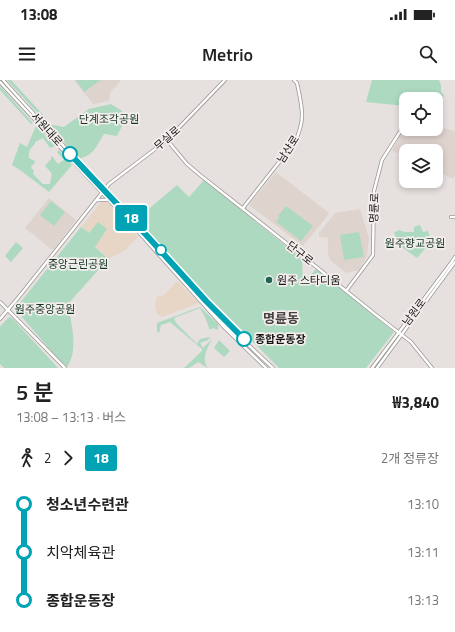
<!DOCTYPE html>
<html lang="ko">
<head>
<meta charset="utf-8">
<style>
	:root { --surface:#fff; --page:#f2f2f2; --text:#222; --muted:#767676 }
	body { margin:0; font-family:"Titillium Web","Noto Sans KR",sans-serif; background:var(--page); color:var(--text); height:100vh; display:flex; flex-direction:column; font-size:15px; white-space:nowrap }
	* { box-sizing:border-box; margin:0 }
	p { font-size:13px; color:var(--muted) }
	.icon { flex:none; width:22px; height:22px; fill:none; stroke:currentColor; stroke-width:2; stroke-linecap:round; stroke-linejoin:round }
	.map { position:relative; height:288px; overflow:hidden }
	.drawer { display:flex; flex-direction:column; background:var(--surface); flex:1 }
	.drawer>* { flex:none }
	.badge { padding:0 8px; border-radius:3px; font-size:14px; line-height:26px }
	.tools { position:absolute; left:399px; top:12px; display:grid; gap:8px }
	.tools a { display:grid; place-items:center; width:44px; height:44px; border-radius:8px; background:var(--surface); box-shadow:0 2px 6px #0003; font-size:20px }
	.map>.badge { position:absolute; translate:-50% -50%; box-shadow:0 0 0 2px #fff }
	.legs { display:flex; align-items:center; gap:6px; height:44px; padding:0 16px; font-size:13px }
	.legs p { margin-inline-start:auto }
	.headline { display:flex; align-items:center; justify-content:space-between; height:68px; padding:0 16px }
	h1 { font-size:22px; font-weight:600; line-height:30px }
	ul { padding:0 16px; list-style:none }
	li { display:flex; align-items:center; gap:14px; height:48px; font-size:15px }
	li i { display:grid; place-items:center; width:6px; height:100%; margin:0 5px; background:currentColor }
	li i::after { content:''; width:10px; height:10px; margin:-5px; border:3px solid; border-radius:50%; background:var(--surface) }
	li p { margin-inline-start:auto }
	li:first-child i { background:linear-gradient(#0000 50%,currentColor 0) }
	li:last-child i { background:linear-gradient(currentColor 50%,#0000 0) }
	.status { display:flex; justify-content:space-between; align-items:center; height:28px; padding:0 20px; background:var(--surface); direction:ltr }
	.status svg { height:11px; fill:currentColor }
	header { display:flex; justify-content:space-between; align-items:center; height:52px; padding:0 16px; background:var(--surface); font-size:18px; font-weight:600 }
	.map>svg:first-child { display:block }
</style>
</head>
<body>
<div class="status"><b>13:08</b><svg viewBox="0 0 49 12"><path d="M0 12V9h3v3zM5 12V6h3v6zM10 12V3h3v9zM15 12V0h3v12zM26 1h20v11H26zM47 4h2v5h-2z"/></svg></div>
<header><svg class="icon" aria-label="menu" viewBox="0 0 24 24"><path d="M4 6h16M4 12h16M4 18h16"/></svg>Metrio<svg class="icon" aria-label="search" viewBox="0 0 24 24"><circle cx="10" cy="10" r="6"/><path d="M15 15l6 6"/></svg></header>
<div class="map">
<svg width="455" height="288" viewBox="0 0 455 288">
	<rect width="100%" height="100%" fill="#e6e1df"/>
	<g fill="#dfd3ce">
		<path d="M74,0H120L121,1L111,11L109,21L93,24Z"/>
		<path d="M405,46L406,49H419L432,53L443,48L455,51V95L453,99L438,91L436,93V71H406V76L392,71Z"/>
		<path d="M276,92L329,133V134L303,166L249,125L275,93Z"/>
		<path d="M49,118L76,140L54,169H51L25,148Z"/>
		<path d="M360,129L369,158L367,176L359,190L346,193L331,181L328,174V158L319,157V153L335,133Z"/>
	</g>
	<g fill="#e7d5c5">
		<path d="M102,121H106L138,157L124,171L108,179L95,166L107,149L89,153L81,147Z"/>
		<path d="M177,201L199,223L162,237L157,234L156,231L155,225L157,217L164,215Z"/>
	</g>
	<g fill="#acd9bf">
		<path d="M7,0H11L46,38H42Z"/>
		<path d="M76,0H101L84,12Z"/>
		<path d="M372,0H439L441,5V12L444,15L442,21H436V19H406V26H405L366,22Z"/>
		<path d="M0,6L33,43L31,44L0,10Z"/>
		<path d="M111,24L122,31L125,40L117,56L104,54C95,68 95,74 79,79L48,44L64,47L89,29Z"/>
		<path d="M36,46L55,66L50,68L43,58L35,62V64C30,68 28,72 29,78L35,81L34,84L31,86L32,89L34,90L33,94L43,104H50C52,91 54,96 45,86L50,80H51V77L52,76L58,84L64,80L57,72L59,70L72,85L49,112L20,90L12,85L20,63L27,67Z"/>
		<path d="M204,100L302,179L303,203L316,189L394,252L366,288H279L207,215L137,139L177,105L189,117Z"/>
		<path d="M51,121L65,132L54,146L40,135Z"/>
		<path d="M286,126L313,146L301,161L276,142L279,138L278,136Z"/>
		<path d="M98,142L107,149L95,167L108,179L68,224C71,243 79,270 67,287L53,273L15,229L81,147L89,153Z"/>
		<path d="M420,145L423,152L428,151L430,158L428,160L429,164L417,178L399,165L394,152L398,151V150L405,152H414V147Z"/>
		<path d="M359,152L364,177L344,180L340,155Z"/>
		<path d="M16,162L23,168L11,182L5,176Z"/>
		<path d="M200,227L218,244V250L213,248L210,250L205,237L200,228L174,238L176,243L197,264L200,259L210,257L208,260L200,263L203,268L212,259C207,269 201,278 208,288L198,282L189,288H184L202,271V269L170,242L161,245L159,253L157,252V243Z"/>
		<path d="M9,237L12,238L58,288H4L0,284V247Z"/>
		<path d="M219,260L230,271L224,277L214,268Z"/>
	</g>
	<g fill="none" stroke-linecap="round" stroke-linejoin="round">
		<defs>
			<g id="secondary">
				<path d="M3,0C51,54 101,105 150,158C191,202 228,248 273,288"/>
				<path d="M0,2L143,157L222,245L266,288"/>
				<path d="M167,60L187,84L200,95L299,173L376,235L402,255L411,262L432,288"/>
				<path d="M97,120H108"/>
				<path d="M243,128L295,62C306,39 302,27 297,3L294,0"/>
				<path d="M451,137H455"/>
				<path d="M346,211L373,175L374,111L382,80L405,44"/>
				<path d="M0,222L65,288"/>
				<path d="M0,239L18,218L109,104L167,60L225,0"/>
				<path d="M372,288L451,183L455,177"/>
				<path d="M377,288L455,182"/>
			</g>
		</defs>
		<use href="#secondary" stroke="#999593" stroke-width="4"/>
		<use href="#secondary" stroke="#fff" stroke-width="2.5"/>
	</g>
	<g fill="none" stroke-linecap="round" stroke-linejoin="round">
		<defs>
			<path id="line-1" d="M70,74L149,158L206,221L244,259"/>
		</defs>
		<use href="#line-1" stroke="#fff" stroke-width="9"/>
		<use href="#line-1" stroke="#00a3b4" stroke-width="6"/>
	</g>
	<g fill="#fff" stroke="#00a3b4" stroke-width="2">
		<circle cx="70" cy="74" r="7"/>
		<circle cx="161" cy="170" r="5"/>
		<circle cx="244" cy="259" r="7"/>
	</g>
	<circle fill="#246453" stroke="#f3eeec" stroke-width="1.5" cx="269" cy="200" r="4"/>
	<g text-anchor="middle" stroke-width="3.5" stroke-linejoin="round" paint-order="stroke">
		<g font-size="11" fill="#143625" stroke="#f3eeec">
			<text x="109" y="43">단계조각공원</text>
			<text x="415" y="167">원주향교공원</text>
			<text x="78" y="188">중앙근린공원</text>
			<text x="45" y="233">원주중앙공원</text>
		</g>
		<g font-size="11" fill="#161514" stroke="#f3eeec">
			<text transform="translate(47 49) rotate(48)" y="4">서원대로</text>
			<text transform="translate(167 58) rotate(-41)" y="4">무실로</text>
			<text transform="translate(288 69) rotate(-57)" y="4">남산로</text>
			<text transform="translate(374 128) rotate(-88)" y="4">명륜로</text>
			<text transform="translate(300 173) rotate(39)" y="4">단구로</text>
			<text transform="translate(414 232) rotate(-53)" y="4">남원로</text>
		</g>
		<g font-size="11" fill="#161514" stroke="#f3eeec" text-anchor="start">
			<text x="277" y="204">원주 스타디움</text>
		</g>
		<g font-size="11" font-weight="bold" fill="#161514" stroke="#f3eeec" text-anchor="start">
			<text x="255" y="263">종합운동장</text>
		</g>
		<g font-size="13" font-weight="bold" fill="#454140" stroke="#f3eeec">
			<text x="281" y="243">명륜동</text>
		</g>
	</g>
</svg>
<div class="tools">
<a><svg class="icon" aria-label="locate" viewBox="0 0 24 24"><circle cx="12" cy="12" r="6"/><path d="M12 2v4M12 18v4M2 12h4M18 12h4"/></svg></a>
<a><svg class="icon" aria-label="layers" viewBox="0 0 24 24"><path d="M12 4l9 5-9 5-9-5zM3 14l9 5 9-5"/></svg></a>
</div>
<b class="badge" style="left:131px;top:138px;background:#00a3b4;color:#fff">18</b>
</div>
<section class="drawer">
<div class="headline"><div><h1>5 분</h1><p>13:08 – 13:13 · 버스</p></div><b>₩3,840</b></div>
<div class="legs"><svg class="icon" aria-label="walk" viewBox="0 0 24 24"><circle cx="13" cy="4" r="2"/><path d="M13 8l-2 6 4 7M11 14l-3 7M7 12l3-4h3l4 4"/></svg>2<svg class="icon" aria-label="forward" viewBox="0 0 24 24"><path d="M9 5l7 7-7 7"/></svg><b class="badge" style="background:#00a3b4;color:#fff">18</b><p>2개 정류장</p></div>
<ul>
<li><i style="color:#00a3b4"></i><b>청소년수련관</b><p>13:10</p></li>
<li><i style="color:#00a3b4"></i><span>치악체육관</span><p>13:11</p></li>
<li><i style="color:#00a3b4"></i><b>종합운동장</b><p>13:13</p></li>
</ul>
</section>
</body>
</html>
